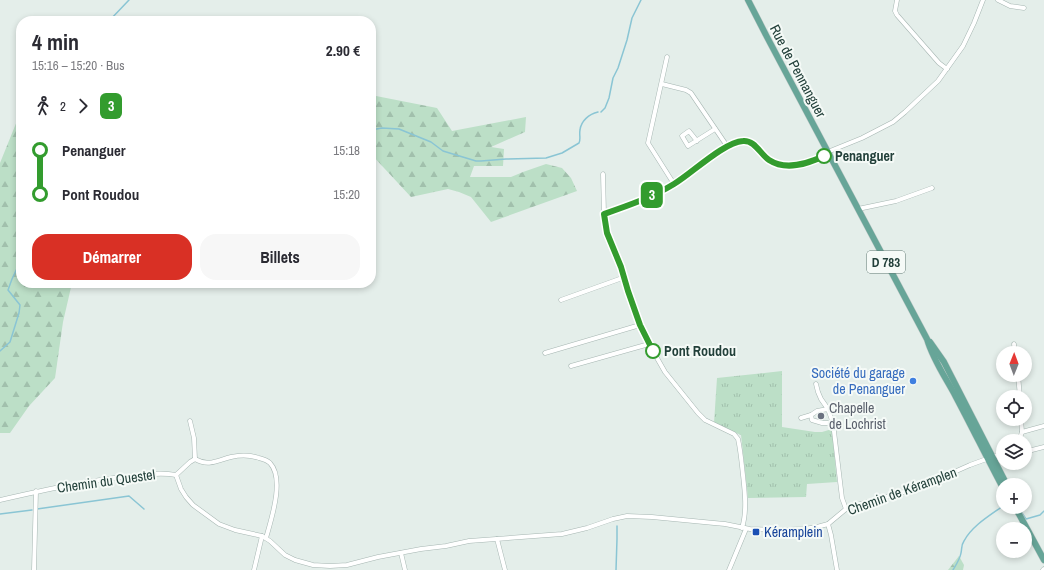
<!DOCTYPE html>
<html lang="fr">
<head>
<meta charset="utf-8">
<style>
	:root { --surface:#fff; --page:#f7f7f7; --text:#2b2b33; --muted:#7c7c81; --accent:#d93025 }
	body { margin:0; font-family:"Archivo Narrow",sans-serif; background:var(--page); color:var(--text); height:100vh; display:flex; flex-direction:column; font-size:15px; white-space:nowrap }
	* { box-sizing:border-box; margin:0 }
	p { font-size:13px; color:var(--muted) }
	.icon { flex:none; width:22px; height:22px; fill:none; stroke:currentColor; stroke-width:2; stroke-linecap:round; stroke-linejoin:round }
	.map { position:relative; flex:1; overflow:hidden }
	.sheet { position:absolute; left:16px; top:16px; width:360px; height:272px; display:flex; flex-direction:column; background:var(--surface); border-radius:16px; box-shadow:0 2px 6px #0003 }
	.sheet>* { flex:none }
	.badge { padding:0 8px; border-radius:6px; font-size:14px; line-height:26px }
	.needle { width:26px; rotate:1deg }
	.controls { position:absolute; left:996px; top:346px; display:grid; gap:8px }
	.controls a { display:grid; place-items:center; width:36px; height:36px; border-radius:50%; background:var(--surface); box-shadow:0 2px 6px #0003; font-size:20px }
	.map>.badge { position:absolute; translate:-50% -50%; box-shadow:0 0 0 2px #fff }
	.legs { display:flex; align-items:center; gap:6px; height:44px; padding:0 16px; font-size:13px }
	.legs p { margin-inline-start:auto }
	.summary { display:flex; align-items:center; justify-content:space-between; height:68px; padding:0 16px }
	h1 { font-size:22px; font-weight:800; line-height:30px }
	.button { display:flex; gap:8px; margin-top:auto; padding:8px 16px }
	.button a { flex:1; height:46px; border-radius:16px; background:var(--accent); color:#fff; font-size:16px; font-weight:800; line-height:46px; text-align:center }
	.button a+a { background:var(--page); color:var(--text) }
	ul { padding:0 16px; list-style:none }
	li { display:flex; align-items:center; gap:14px; height:44px; font-size:15px }
	li i { display:grid; place-items:center; width:6px; height:100%; margin:0 5px; background:currentColor }
	li i::after { content:''; width:10px; height:10px; margin:-5px; border:3px solid; border-radius:50%; background:var(--surface) }
	li p { margin-inline-start:auto }
	li:first-child i { background:linear-gradient(#0000 50%,currentColor 0) }
	li:last-child i { background:linear-gradient(currentColor 50%,#0000 0) }
	.map>svg:first-child { display:block }
</style>
</head>
<body>
<div class="map">
<svg width="1044" height="570" viewBox="0 0 1044 570">
	<defs>
		<pattern id="forest-firs" width="22" height="20" patternUnits="userSpaceOnUse"><rect width="22" height="20" fill="#bcdfc7"/><path d="M5 1l3.5 6h-7zM16 11l3.5 6h-7z" fill="#a1c0ac"/></pattern>
		<pattern id="park-tufts" width="24" height="20" patternUnits="userSpaceOnUse"><rect width="24" height="20" fill="#bcdfc7"/><path d="M3 7l-1-3M5 7V3M7 7l1-3M15 17l-1-3M17 17v-4M19 17l1-3" fill="none" stroke="#a1c0ac"/></pattern>
	</defs>
	<rect width="100%" height="100%" fill="#e4eeea"/>
	<g fill="url(#forest-firs)">
		<path d="M371,95L437,108L452,131L526,117L525,132L491,147L504,149L503,166H474L470,177H511L523,172L546,164L562,168L571,178L577,191L491,222L471,197L459,192L448,189L411,197L371,154Z"/>
		<path d="M21,111V283H72L63,322L55,378L29,406L10,433H0V163Z"/>
		<path d="M959,556L964,565L963,570H948Z"/>
	</g>
	<path fill="url(#park-tufts)" d="M782,371V427L815,432H822L832,429L837,482L807,484L806,497L748,498L741,435L714,423L717,378Z"/>
	<g fill="none" stroke-linecap="round" stroke-linejoin="round">
		<g stroke="#8ac5d4" stroke-width="1.5">
			<path d="M109,21L129,0"/>
			<path d="M601,112L605,108L609,98L613,78L618,68L627,40L632,18L641,0"/>
			<path d="M371,130L382,128L399,129L431,142L443,151L476,161H481L506,159L546,158L562,153L579,143C581,139 579,135 580,130C581,121 589,114 598,112"/>
			<path d="M0,351L10,342L19,313L20,305L8,290L12,279L21,260"/>
			<path d="M37,509L129,496L144,509"/>
			<path d="M1022,513L1026,519L1040,515L1044,511"/>
			<path d="M0,514L32,510"/>
			<path d="M616,570L617,539V526"/>
			<path d="M953,570C956,565 960,559 961,553C962,549 961,545 964,541C972,526 989,516 1003,506"/>
		</g>
		<defs>
			<g id="minor">
				<path d="M897,0L895,11L897,15L939,63L947,69"/>
				<path d="M998,0L1010,6L1024,8"/>
				<path d="M667,57L648,143L674,184"/>
				<path d="M662,84L686,90L691,93L727,146"/>
				<path d="M697,141L689,131L682,136L688,146L715,129"/>
				<path d="M603,174L604,214L607,233L621,267L632,304L640,325L649,344L665,372L698,413L705,420L734,434L738,439C740,448 741,457 742,466C744,486 748,509 742,528"/>
				<path d="M858,209L896,201L932,188"/>
				<path d="M604,214C628,205 652,196 674,184L726,146L737,142L744,140L752,143L768,159L776,163L788,166L800,164L820,158L826,155L830,151L862,138L893,122L905,112L938,81L963,46L974,23L983,0"/>
				<path d="M561,300L625,277"/>
				<path d="M1014,344L1015,353"/>
				<path d="M545,353L640,325"/>
				<path d="M571,366L649,344"/>
				<path d="M1018,375L1020,397"/>
				<path d="M816,384L818,392L821,399L828,409"/>
				<path d="M801,418L811,415"/>
				<path d="M1021,419L1022,432"/>
				<path d="M190,421L194,438L195,459"/>
				<path d="M833,423L828,409L817,411L811,415L812,420L822,423H833L842,498L846,509"/>
				<path d="M1019,441L1022,432L1044,426"/>
				<path d="M1025,448L1032,450L1044,447"/>
				<path d="M195,459C209,467 218,460 231,457C240,455 250,455 259,458C263,459 267,460 270,463C285,479 271,520 266,538"/>
				<path d="M176,475L181,489L186,497L193,505L219,524L235,530L262,536L270,541L285,555L295,560L313,565L330,566L347,565L378,557L421,549L446,546L469,541L562,534L587,528L613,519L627,516L652,517L714,523L725,524L750,529L777,530L804,529L817,527L828,524L846,509L850,507L918,488L970,465L1003,453"/>
				<path d="M0,500C44,490 88,480 133,476C147,474 162,472 176,475L190,462L195,459"/>
				<path d="M828,524L831,535L837,570"/>
				<path d="M497,539L505,570"/>
				<path d="M401,553L405,570"/>
				<path d="M34,570L36,491"/>
				<path d="M254,570L262,536"/>
				<path d="M729,570L746,529"/>
				<path d="M1043,570L1044,569"/>
			</g>
			<g id="primary">
				<path d="M748,0L767,37L927,339C933,360 946,378 956,397C972,427 987,458 1003,488"/>
				<path d="M930,342L944,362L1007,485"/>
				<path d="M1014,507L1019,514L1044,560"/>
			</g>
		</defs>
		<use href="#minor" stroke="#a6b6b2" stroke-width="5"/>
		<use href="#primary" stroke="#c1cac8" stroke-width="7"/>
		<use href="#minor" stroke="#fff" stroke-width="4"/>
		<use href="#primary" stroke="#67a598" stroke-width="6"/>
	</g>
	<g fill="none" stroke-linecap="round" stroke-linejoin="round">
		<defs>
			<path id="line-1" d="M653,351L640,325L628,291L621,267L607,233L604,214C627,206 653,197 674,184C691,174 724,142 743,141C755,140 760,154 769,160C786,171 807,164 824,156"/>
		</defs>
		<use href="#line-1" stroke="#fff" stroke-width="9"/>
		<use href="#line-1" stroke="#339c2e" stroke-width="6"/>
	</g>
	<g fill="#fff" stroke="#339c2e" stroke-width="2">
		<circle cx="824" cy="156" r="7"/>
		<circle cx="653" cy="351" r="7"/>
	</g>
	<circle fill="#3f7fe0" stroke="#f5faf7" stroke-width="1.5" cx="913" cy="381" r="4"/>
	<circle fill="#6b7280" stroke="#f5faf7" stroke-width="1.5" cx="821" cy="416" r="4"/>
	<rect fill="#1a4fb4" stroke="#f5faf7" stroke-width="1.5" x="752" y="528" width="8" height="8" rx="2"/>
	<g text-anchor="middle" stroke-width="4" stroke-linejoin="round" paint-order="stroke">
		<rect fill="#f5faf7" stroke="#617873" stroke-width="1" x="867" y="251" width="38" height="22" rx="3"/>
		<g font-size="13" font-weight="bold" fill="#22403a">
			<text x="886" y="267">D 783</text>
		</g>
		<g font-size="14" fill="#22403a" stroke="#f5faf7">
			<text transform="translate(798 71) rotate(62)" y="5">Rue de Pennanguer</text>
			<text transform="translate(106 481) rotate(-8)" y="5">Chemin du Questel</text>
			<text transform="translate(902 491) rotate(-20)" y="5">Chemin de Kéramplen</text>
		</g>
		<g font-size="14" font-weight="bold" fill="#22403a" stroke="#f5faf7" text-anchor="start">
			<text x="835" y="161">Penanguer</text>
			<text x="664" y="356">Pont Roudou</text>
		</g>
		<g font-size="14" fill="#366cbe" stroke="#f5faf7" text-anchor="end">
			<text x="905" y="378">Société du garage<tspan x="905" dy="16">de Penanguer</tspan></text>
		</g>
		<g font-size="14" fill="#5b616d" stroke="#f5faf7" text-anchor="start">
			<text x="829" y="413">Chapelle<tspan x="829" dy="16">de Lochrist</tspan></text>
		</g>
		<g font-size="14" fill="#164399" stroke="#f5faf7" text-anchor="start">
			<text x="764" y="537">Kéramplein</text>
		</g>
	</g>
</svg>
<div class="controls">
<a><svg class="needle" viewBox="-14 -14 28 28"><path d="M0-13l5 13h-10z" fill="#e53935"/><path d="M0 13l5-13h-10z" fill="#7c7c81"/></svg></a>
<a><svg class="icon" aria-label="locate" viewBox="0 0 24 24"><circle cx="12" cy="12" r="6"/><path d="M12 2v4M12 18v4M2 12h4M18 12h4"/></svg></a>
<a><svg class="icon" aria-label="layers" viewBox="0 0 24 24"><path d="M12 4l9 5-9 5-9-5zM3 14l9 5 9-5"/></svg></a>
<a>+</a>
<a>−</a>
</div>
<b class="badge" style="left:652px;top:195px;background:#339c2e;color:#fff">3</b>
<section class="sheet">
<div class="summary"><div><h1>4 min</h1><p>15:16 – 15:20 · Bus</p></div><b>2.90 €</b></div>
<div class="legs"><svg class="icon" aria-label="walk" viewBox="0 0 24 24"><circle cx="13" cy="4" r="2"/><path d="M13 8l-2 6 4 7M11 14l-3 7M7 12l3-4h3l4 4"/></svg>2<svg class="icon" aria-label="forward" viewBox="0 0 24 24"><path d="M9 5l7 7-7 7"/></svg><b class="badge" style="background:#339c2e;color:#fff">3</b></div>
<ul>
<li><i style="color:#339c2e"></i><b>Penanguer</b><p>15:18</p></li>
<li><i style="color:#339c2e"></i><b>Pont Roudou</b><p>15:20</p></li>
</ul>
<div class="button"><a>Démarrer</a><a>Billets</a></div>
</section>
</div>
</body>
</html>
